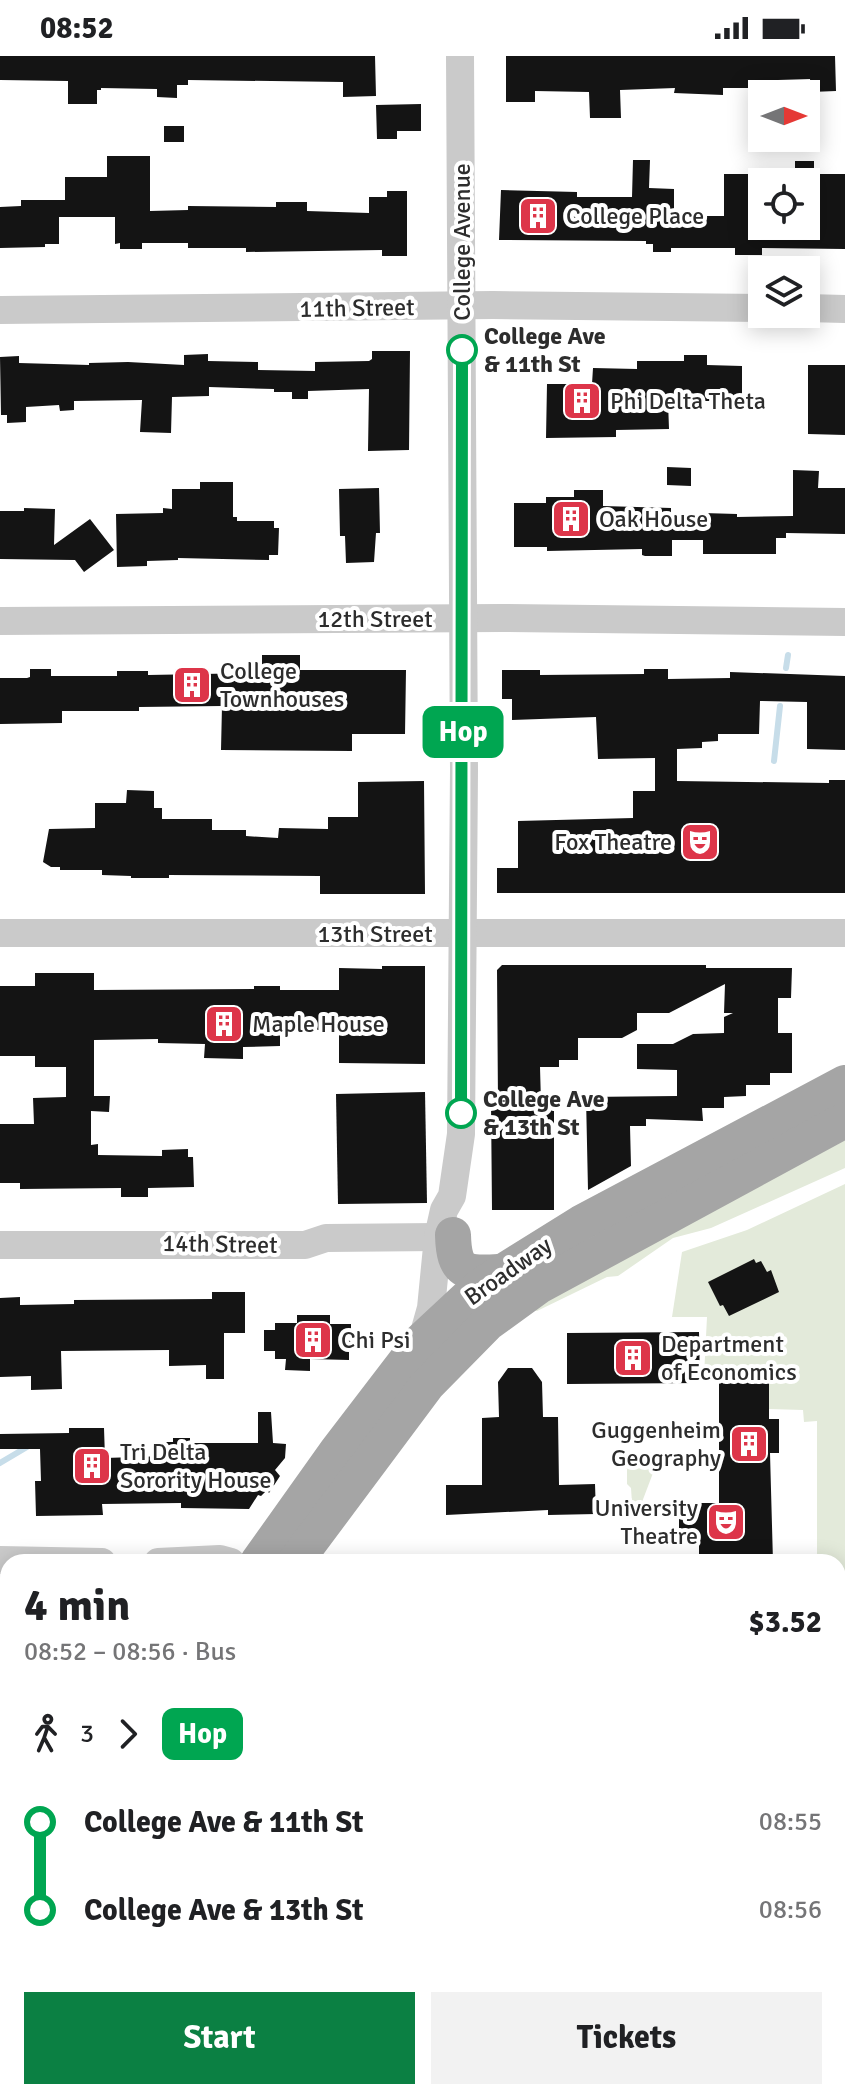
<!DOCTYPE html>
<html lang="en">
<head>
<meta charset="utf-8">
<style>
	:root { --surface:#fff; --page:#f2f2f2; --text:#202124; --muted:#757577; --accent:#0b8043 }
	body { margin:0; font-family:Signika,sans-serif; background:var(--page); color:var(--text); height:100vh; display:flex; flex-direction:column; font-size:30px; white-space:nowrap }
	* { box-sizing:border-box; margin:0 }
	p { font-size:26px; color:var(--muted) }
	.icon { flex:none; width:44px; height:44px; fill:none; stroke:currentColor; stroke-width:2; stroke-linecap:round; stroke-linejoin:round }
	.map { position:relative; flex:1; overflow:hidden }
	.panel { position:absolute; left:0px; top:1498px; width:846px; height:546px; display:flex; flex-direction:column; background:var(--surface); border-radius:24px 24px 0 0; box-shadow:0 4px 20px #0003 }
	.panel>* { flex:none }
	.badge { padding:0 16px; border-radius:12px; font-size:28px; line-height:52px }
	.needle { width:52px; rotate:90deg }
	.buttons { position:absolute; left:748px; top:24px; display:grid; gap:16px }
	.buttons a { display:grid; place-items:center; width:72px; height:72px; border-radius:0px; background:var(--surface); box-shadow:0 4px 20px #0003; font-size:40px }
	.map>.badge { position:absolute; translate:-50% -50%; box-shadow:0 0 0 4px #fff }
	.legs { display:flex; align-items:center; gap:12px; height:88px; padding:0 24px; font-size:26px }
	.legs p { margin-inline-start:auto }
	.headline { display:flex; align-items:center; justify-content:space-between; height:136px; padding:0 24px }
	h1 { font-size:44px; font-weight:700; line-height:60px }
	.primary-button { display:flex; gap:16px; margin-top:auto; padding:16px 24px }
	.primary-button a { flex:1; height:92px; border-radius:0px; background:var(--accent); color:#fff; font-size:32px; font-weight:700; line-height:92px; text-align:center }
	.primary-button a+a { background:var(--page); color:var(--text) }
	ul { padding:0 24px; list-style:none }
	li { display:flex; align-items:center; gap:28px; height:88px; font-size:30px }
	li i { display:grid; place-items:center; width:12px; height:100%; margin:0 10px; background:currentColor }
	li i::after { content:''; width:20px; height:20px; margin:-10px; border:6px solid; border-radius:50%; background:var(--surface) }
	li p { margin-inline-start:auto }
	li:first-child i { background:linear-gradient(#0000 50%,currentColor 0) }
	li:last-child i { background:linear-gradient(currentColor 50%,#0000 0) }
	.status { display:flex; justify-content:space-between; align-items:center; height:56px; padding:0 40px; background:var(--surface); direction:ltr }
	.status svg { height:22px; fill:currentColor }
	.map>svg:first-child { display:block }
</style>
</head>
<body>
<div class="status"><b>08:52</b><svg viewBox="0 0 49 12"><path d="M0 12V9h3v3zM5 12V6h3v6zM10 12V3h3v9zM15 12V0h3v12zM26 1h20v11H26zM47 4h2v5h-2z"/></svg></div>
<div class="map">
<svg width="845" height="2043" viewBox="0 0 845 2043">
	<rect width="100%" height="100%" fill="#fff"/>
	<g fill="#e3eada">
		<path d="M845,1076V1112L711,1172L673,1182L618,1220L607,1221L537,1255L532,1253Z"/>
		<path d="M845,1128V2043H819V2036H838V1506H817V1365L804,1366L803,1354L769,1353V1318L704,1320L707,1261H672L682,1196L747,1174Z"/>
		<path d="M661,1396L642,1446L632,1447L631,1432L627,1428V1413H618L617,1397Z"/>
		<path d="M8,1969V2016L0,2029V1979Z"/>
		<path d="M9,2036H80L81,2043H4Z"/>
	</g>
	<rect fill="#c7dde9" x="434" y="2036" width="39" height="7"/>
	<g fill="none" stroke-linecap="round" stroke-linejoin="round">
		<g stroke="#c7dde9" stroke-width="6">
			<path d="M786,612L788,599"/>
			<path d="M774,705L780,650"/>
			<path d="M0,1407L27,1391"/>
		</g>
	</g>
	<g fill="#141414">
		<path d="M0,0H375L376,40L343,41V26L188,24V29H177V42L157,41V33L101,32V34H97V48H68V25L0,24Z"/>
		<path d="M506,0H835L836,35L811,36L810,23L778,24V32H723V39L674,37L675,32L620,34L621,62H590L589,36L535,35V46H506Z"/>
		<path d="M421,48V75H397V83H377L376,49Z"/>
		<rect x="164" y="70" width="20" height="16"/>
		<path d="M107,100H150V155L188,154V150L276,151V146H307V155L369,157V141H387V135H407V200H382V194L246,196V192H188V187H142V193H120V187L115,188V161H59V188H45V191L0,192V151L21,150V144H65V121H107Z"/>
		<path d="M633,104H650L649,132L674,133V160H724V118H762V170H806V124H795V105H814V118H845V193L762,192V199H735V192H671V196H653V188H646V185L499,184L501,134L577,136V141H632Z"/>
		<path d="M372,295H410L409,394L368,395L369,333L308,335V343H292V336H274V333L209,331V340L172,341L171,377L140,376L142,344L74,345V354L60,355L59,349L26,351V366L7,367V359H1L0,301L19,300V307L89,309V307L128,306L184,309V299L208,298V305L258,306V314L315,315V306L369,305L372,303Z"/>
		<path d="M684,299H707V309L742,310V345H668L669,373L616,374V381L546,382L547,328H592L593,312L637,313V305H684Z"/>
		<path d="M808,309H845V379L808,378Z"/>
		<path d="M667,411L691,412V430L667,429Z"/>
		<path d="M793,414L819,415L818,432H845V478L786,477V482H776V498H703V484H672V500H645L642,499V493L547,495V491H514V447H546V441H574V434H603V450L671,452V469H703V457L737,458V461L793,460Z"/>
		<path d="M200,426H233V461H237V465H274V472H279L278,499H269V504L178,502V504L147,505V510L117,511L116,458L163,457V452L172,453V433H200Z"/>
		<path d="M379,432L380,477H376L374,506L346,507L345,480H340L339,433Z"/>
		<path d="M24,452L55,453L54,489L90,463L114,494L84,516L75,504L0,503V455H24Z"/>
		<path d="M262,599H300V614H406L405,678H352V695L221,694L222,650L139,651V655H62V667L0,668V622H27L30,621V613H51V620H117V615H148V619L262,617Z"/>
		<path d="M644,613H668V623L730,622V616L845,620V694L807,693V646L760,645L759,678H718V685L702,686V692L677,693V725L829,727V724H845V837H497V812H518V765L633,762V735H655V702L598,703L596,661L512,664V643H502V614H540V619L644,618Z"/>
		<path d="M424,725L425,838H320V820L169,819V822H131V820L102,819V814H60V811H51L43,806L49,773L95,772V747H126L127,734L154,735V752H162V763H212V774H246V780L278,782L279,772L328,773V761H358V726Z"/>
		<path d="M502,909H706V912H792L791,942H778V977H792V1017H770V1029H746V1040L724,1041V1052H702L703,1065L646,1063V1070H630L631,1110L588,1134L586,1041L677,1040V1014L637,1013V988H673L693,978L724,977V961L733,957H724L725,928L669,957H637V974L622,982H578V1004H559V1011H540L541,1047H554V1154H492L491,1047H498L497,914Z"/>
		<path d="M382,910H425V1008L339,1007V974H280V990L243,991V1003L204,1002L205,988L158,987V983L94,984V1040H110L109,1056L91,1055V1089L98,1088V1099L162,1100V1094L188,1093V1101H193L194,1131L148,1132V1141H121V1132L20,1133V1127H0V1068H34L33,1042L66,1041V1011H35V1000H0V930H35V917H94V934L254,933V930H280V934H339V912L382,913Z"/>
		<path d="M425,1036L427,1147L338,1148L336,1038Z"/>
		<path d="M754,1203L756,1207L761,1205L767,1216L771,1214L779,1236L729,1260L723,1249L720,1250L708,1226Z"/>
		<path d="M212,1236H245V1277H224V1323H206V1309L169,1310V1294L61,1295L62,1333L31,1334V1320L0,1321V1242L20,1241V1249L74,1248V1244L212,1243Z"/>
		<path d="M297,1259H330V1268H351V1274H362V1294H349V1304L310,1303V1315L285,1314L286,1303H275V1295H264V1274H275V1267H297Z"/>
		<path d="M699,1276L700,1327L567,1328V1277Z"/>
		<path d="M508,1312H532L542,1326L543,1361H558L559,1429L595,1428L596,1458L548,1459V1454L446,1459V1429H482V1362L499,1361L498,1326Z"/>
		<path d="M769,1325V1363H779V1397H770L773,1506H699V1480H679V1447H719V1326Z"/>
		<path d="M258,1356H271L273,1387L286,1388L285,1402L275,1414L280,1420L269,1437L267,1434L261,1440L258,1439L249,1453L181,1452V1447L102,1448L103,1459L36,1460L35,1425H41L40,1393H0V1378L69,1377V1372H104L105,1402L165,1400V1386H173V1382H190V1387H258Z"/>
	</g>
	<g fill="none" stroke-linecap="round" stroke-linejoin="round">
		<g stroke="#cacaca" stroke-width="28">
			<path d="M806,252L845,253"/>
			<path d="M0,254L493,249L762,252"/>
			<path d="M0,565L500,562L845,566"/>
			<path d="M0,877H845"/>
			<path d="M0,1189H305L326,1182L438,1181"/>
			<path d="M422,1284L431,1252L438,1181L444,1154L452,1140L461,1078L464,714L460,0"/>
			<path d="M0,1504L102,1506"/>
			<path d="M158,1506L220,1503L231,1506"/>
			<path d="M0,1811L8,1814"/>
		</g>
		<g stroke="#a5a5a5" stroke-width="36">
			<path d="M453,1179C454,1217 465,1218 499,1216"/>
			<path d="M258,1506L337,1395L422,1284L480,1230L581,1167L845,1027"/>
			<path d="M295,1506L427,1329L488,1267L539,1230L845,1064"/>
			<path d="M0,1855L8,1844"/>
			<path d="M0,1921L8,1911"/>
		</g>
	</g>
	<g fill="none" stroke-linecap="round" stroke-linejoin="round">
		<defs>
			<path id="line-1" d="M461,1057L462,294"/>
		</defs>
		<use href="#line-1" stroke="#fff" stroke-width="18"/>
		<use href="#line-1" stroke="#00a651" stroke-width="12"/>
	</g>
	<defs>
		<symbol id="building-square" viewBox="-11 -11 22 22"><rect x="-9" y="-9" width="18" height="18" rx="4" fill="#dd3549" stroke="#fff"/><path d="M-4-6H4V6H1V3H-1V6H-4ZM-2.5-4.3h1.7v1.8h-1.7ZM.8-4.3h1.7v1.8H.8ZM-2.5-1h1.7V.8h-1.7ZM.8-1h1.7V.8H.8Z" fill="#fff"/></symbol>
		<symbol id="theatre-square" viewBox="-11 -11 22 22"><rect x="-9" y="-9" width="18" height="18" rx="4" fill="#dd3549" stroke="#fff"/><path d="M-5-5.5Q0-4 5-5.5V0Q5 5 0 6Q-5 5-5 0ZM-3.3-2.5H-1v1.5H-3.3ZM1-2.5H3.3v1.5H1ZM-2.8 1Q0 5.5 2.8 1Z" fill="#fff"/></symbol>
	</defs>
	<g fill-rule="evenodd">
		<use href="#building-square" x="516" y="138" width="44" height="44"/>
		<use href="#building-square" x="560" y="323" width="44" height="44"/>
		<use href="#building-square" x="549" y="441" width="44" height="44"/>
		<use href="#building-square" x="170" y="607" width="44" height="44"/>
		<use href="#theatre-square" x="678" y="764" width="44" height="44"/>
		<use href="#building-square" x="202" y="946" width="44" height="44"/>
		<use href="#building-square" x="291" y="1262" width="44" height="44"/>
		<use href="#building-square" x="611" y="1280" width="44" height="44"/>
		<use href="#building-square" x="727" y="1366" width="44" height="44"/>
		<use href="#building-square" x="70" y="1388" width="44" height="44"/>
		<use href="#theatre-square" x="704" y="1444" width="44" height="44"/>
	</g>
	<g fill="#fff" stroke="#00a651" stroke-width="4">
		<circle cx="462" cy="294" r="14"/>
		<circle cx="461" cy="1057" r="14"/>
	</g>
	<g text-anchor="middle" stroke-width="8" stroke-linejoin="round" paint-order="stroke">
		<g font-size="24" fill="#2d2d2d" stroke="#fff" text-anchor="start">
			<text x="566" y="168">College Place</text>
			<text x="610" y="353">Phi Delta Theta</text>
			<text x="599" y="471">Oak House</text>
			<text x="220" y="623">College<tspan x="220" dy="28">Townhouses</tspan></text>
			<text x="672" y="794" text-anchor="end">Fox Theatre</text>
			<text x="252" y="976">Maple House</text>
			<text x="341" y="1292">Chi Psi</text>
			<text x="661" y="1296">Department<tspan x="661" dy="28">of Economics</tspan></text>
			<text x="721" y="1382" text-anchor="end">Guggenheim<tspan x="721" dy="28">Geography</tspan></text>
			<text x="120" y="1404">Tri Delta<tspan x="120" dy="28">Sorority House</tspan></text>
			<text x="698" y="1460" text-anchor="end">University<tspan x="698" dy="28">Theatre</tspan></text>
		</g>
		<g font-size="24" fill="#2d2d2d" stroke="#fff">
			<text transform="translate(462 186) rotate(-90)" y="8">College Avenue</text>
			<text transform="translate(357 252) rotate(-1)" y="8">11th Street</text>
			<text x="375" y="571">12th Street</text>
			<text x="375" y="886">13th Street</text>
			<text transform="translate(220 1188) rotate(1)" y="8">14th Street</text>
			<text transform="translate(508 1215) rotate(-35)" y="8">Broadway</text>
		</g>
		<g font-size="24" font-weight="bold" fill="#2d2d2d" stroke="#fff" text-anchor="start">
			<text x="484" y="288">College Ave<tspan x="484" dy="28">&amp; 11th St</tspan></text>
			<text x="483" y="1051">College Ave<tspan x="483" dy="28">&amp; 13th St</tspan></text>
		</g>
	</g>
</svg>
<div class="buttons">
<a><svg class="needle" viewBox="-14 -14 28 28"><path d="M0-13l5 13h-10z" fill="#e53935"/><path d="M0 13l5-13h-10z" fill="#757577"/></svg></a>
<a><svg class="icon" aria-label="locate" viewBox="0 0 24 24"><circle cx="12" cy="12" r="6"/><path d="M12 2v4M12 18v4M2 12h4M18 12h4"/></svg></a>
<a><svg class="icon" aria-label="layers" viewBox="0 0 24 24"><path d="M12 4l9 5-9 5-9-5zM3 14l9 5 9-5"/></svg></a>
</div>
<b class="badge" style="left:463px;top:676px;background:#00a651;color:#fff">Hop</b>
<section class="panel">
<div class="headline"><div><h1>4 min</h1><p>08:52 – 08:56 · Bus</p></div><b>$3.52</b></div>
<div class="legs"><svg class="icon" aria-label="walk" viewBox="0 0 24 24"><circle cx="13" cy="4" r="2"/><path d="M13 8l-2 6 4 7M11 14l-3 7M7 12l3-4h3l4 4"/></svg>3<svg class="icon" aria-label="forward" viewBox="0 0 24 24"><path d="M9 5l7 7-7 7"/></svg><b class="badge" style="background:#00a651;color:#fff">Hop</b></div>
<ul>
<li><i style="color:#00a651"></i><b>College Ave &amp; 11th St</b><p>08:55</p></li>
<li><i style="color:#00a651"></i><b>College Ave &amp; 13th St</b><p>08:56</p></li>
</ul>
<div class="primary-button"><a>Start</a><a>Tickets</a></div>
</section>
</div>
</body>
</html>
